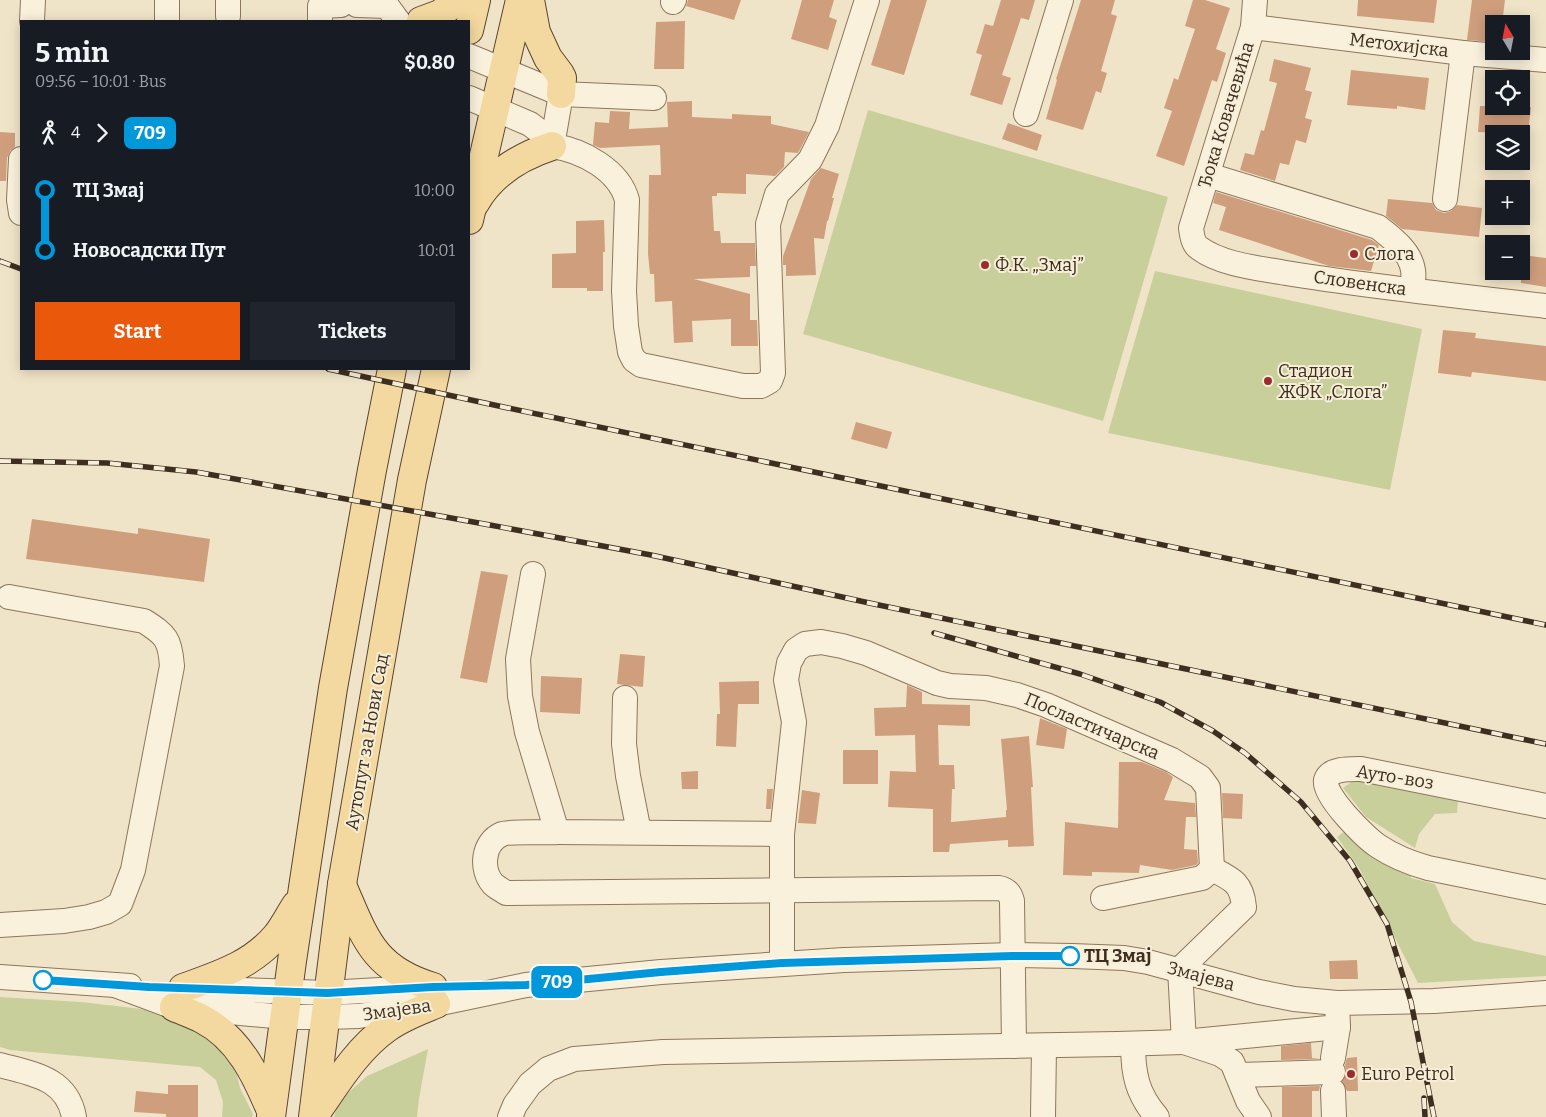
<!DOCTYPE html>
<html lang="en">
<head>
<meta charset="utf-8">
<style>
	:root { --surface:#171b24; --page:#20242c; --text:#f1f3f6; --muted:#9ea1a6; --accent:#ea580c }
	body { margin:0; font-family:Bitter,serif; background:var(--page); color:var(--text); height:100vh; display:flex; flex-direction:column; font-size:19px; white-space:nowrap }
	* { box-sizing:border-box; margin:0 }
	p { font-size:16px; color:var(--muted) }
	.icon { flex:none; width:28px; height:28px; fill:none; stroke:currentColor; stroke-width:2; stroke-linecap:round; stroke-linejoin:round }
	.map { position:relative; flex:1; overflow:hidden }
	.details { position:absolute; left:20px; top:20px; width:450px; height:350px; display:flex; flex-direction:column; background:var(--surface); border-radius:0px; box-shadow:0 2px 12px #0003 }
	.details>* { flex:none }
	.badge { padding:0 10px; border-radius:8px; font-size:18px; line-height:32px }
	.needle { width:32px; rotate:350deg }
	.buttons { position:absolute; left:1485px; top:15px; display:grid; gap:10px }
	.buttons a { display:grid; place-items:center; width:45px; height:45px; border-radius:0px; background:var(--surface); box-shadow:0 2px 12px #0003; font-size:25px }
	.map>.badge { position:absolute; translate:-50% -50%; box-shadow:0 0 0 2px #fff }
	.legs { display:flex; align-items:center; gap:8px; height:55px; padding:0 15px; font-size:16px }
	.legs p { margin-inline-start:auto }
	.head { display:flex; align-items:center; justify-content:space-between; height:85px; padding:0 15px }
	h1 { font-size:28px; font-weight:700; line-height:38px }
	.cta { display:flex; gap:10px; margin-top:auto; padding:10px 15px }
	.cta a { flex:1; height:58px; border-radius:0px; background:var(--accent); color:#fff; font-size:20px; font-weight:700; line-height:58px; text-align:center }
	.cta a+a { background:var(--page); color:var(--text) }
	ul { padding:0 15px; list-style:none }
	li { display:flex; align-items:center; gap:18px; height:60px; font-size:19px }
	li i { display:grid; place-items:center; width:8px; height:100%; margin:0 6px; background:currentColor }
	li i::after { content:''; width:12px; height:12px; margin:-6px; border:4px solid; border-radius:50%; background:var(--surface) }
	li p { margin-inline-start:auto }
	li:first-child i { background:linear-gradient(#0000 50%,currentColor 0) }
	li:last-child i { background:linear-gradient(currentColor 50%,#0000 0) }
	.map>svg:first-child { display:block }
</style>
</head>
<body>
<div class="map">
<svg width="1546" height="1117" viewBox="0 0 1546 1117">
	<rect width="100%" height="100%" fill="#f0e4c8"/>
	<g fill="#c9cf9b">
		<path d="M868,110L1168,197L1103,421L803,334Z"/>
		<path d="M1155,271L1422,329L1390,490L1108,433Z"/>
		<path d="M1354,780L1458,799L1457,813L1435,814L1419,834L1415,848L1366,817L1343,788Z"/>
		<path d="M1348,829L1410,869L1411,878L1435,884L1452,922L1474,941L1546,956V976L1418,983L1359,868L1337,837Z"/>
		<path d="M0,997L81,1002L142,1009L192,1023L216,1044L235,1067L240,1088L253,1114L252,1117H222L223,1102L216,1080L200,1067L10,1050L0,1047Z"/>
		<path d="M428,1049L419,1099L417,1117H334L338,1102L367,1076Z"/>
	</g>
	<g fill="#cf9f7d">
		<path d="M688,0H741L734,20L686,6Z"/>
		<path d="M802,0H834L829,17L837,20L828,50L791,39Z"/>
		<path d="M891,0H927L904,75L871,65Z"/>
		<path d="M1001,0H1035L1029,20L1021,18L1002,75L1011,78L1002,105L970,95L982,55L976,53L985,24L993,26Z"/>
		<path d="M1081,0H1115L1111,14L1117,16L1101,71L1107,73L1101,93L1096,91L1083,130L1046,119L1057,80L1056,79Z"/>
		<path d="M1193,0H1205L1230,8L1216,49L1226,53L1217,82L1212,80L1184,166L1156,156L1172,111L1164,108L1174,78L1178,80L1195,29L1185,26Z"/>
		<path d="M1358,0H1437L1434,23L1357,16Z"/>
		<path d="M1472,0H1505L1502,24H1494V42L1467,40Z"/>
		<path d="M685,21L684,69H654L656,22Z"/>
		<path d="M1274,59L1311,68L1305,90L1312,92L1305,118L1312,120L1306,143L1296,140L1289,165L1280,163L1275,181L1240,170L1245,153L1254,155L1261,130L1264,131L1277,83L1269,81Z"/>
		<path d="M1351,70L1429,78L1425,110L1397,106V109L1347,105Z"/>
		<path d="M692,101V117L732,119V114L771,116V124L809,132L798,153L785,152L784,167L775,176L746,174V194L717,193V196H712L714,231H720L721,243H755L756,266H750V277L694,279L750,294V320H757L758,346H731V319L692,321L693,342L674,343L672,301L655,302L654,274H650L648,254L649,175H661L660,145L600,148L593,145L595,122L609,123L610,111L630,112L629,129L668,127L667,102Z"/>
		<path d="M1480,106L1531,107L1528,134L1478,132Z"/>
		<path d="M1008,123L1042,135L1037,151L1002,139Z"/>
		<path d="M0,132L15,133V147L10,151L7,158L6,181H0Z"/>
		<path d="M821,168L839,174L832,198H834L828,221H827L824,239L814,238L816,275L786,276V265H783V256L811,179Z"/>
		<path d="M1216,192L1372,240L1379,245L1371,271L1329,266L1219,230L1226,207L1213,203Z"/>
		<path d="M1388,199L1432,203L1436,210L1444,213L1451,211L1457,205L1482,208L1479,237L1402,229L1386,216Z"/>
		<path d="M604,220L605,252H603V291H587V288H552V254L576,253V221Z"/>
		<path d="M1521,255L1546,258V287L1521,283Z"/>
		<path d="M1443,330L1476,333L1475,338L1546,346V381L1472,372L1471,377L1438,373Z"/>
		<path d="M856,422L892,432L887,449L851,439Z"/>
		<path d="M32,519L138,534V528L210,539L204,582L26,559Z"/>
		<path d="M481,571L508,575L487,683L460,678Z"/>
		<path d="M620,654L645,656L643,687L617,684Z"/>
		<path d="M541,676L582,678L580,714L540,712Z"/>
		<path d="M759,681V704H738L736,747L716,746L717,714H720L719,682Z"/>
		<path d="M907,685L922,692V704L970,705V726L938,725L939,765H954L955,789H952L951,822L1006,817V810H1007L1001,739L1029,736L1033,787H1031L1034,846L1008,847V840L950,844L949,852H933V809L888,807L890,771L916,772L915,735L875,736L874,708L906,707Z"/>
		<path d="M1040,718L1067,729L1064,749L1036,745Z"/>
		<rect x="843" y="750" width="35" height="34"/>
		<path d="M1119,762H1142L1166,772L1173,777L1164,800L1195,803L1196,817H1186L1184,849L1197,850L1198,863L1196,865L1172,870L1140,865L1139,873L1092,872V876L1063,875L1065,822L1118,828Z"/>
		<path d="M698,771V789H682L681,772Z"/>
		<path d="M767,789H773L771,809H766Z"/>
		<path d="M802,790L820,793L816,824L798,823Z"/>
		<path d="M1222,793L1243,794L1242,819L1223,818Z"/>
		<path d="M1357,960L1358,979H1330L1329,961Z"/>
		<path d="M1311,1043L1312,1058L1320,1059L1281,1060V1046Z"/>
		<path d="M1357,1057L1358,1091H1347L1342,1082L1347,1072L1345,1065L1347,1058Z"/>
		<path d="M168,1085H198V1117H166V1114L134,1112L136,1091L168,1094Z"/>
		<path d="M1320,1086L1319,1091H1312V1117H1282V1087Z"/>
	</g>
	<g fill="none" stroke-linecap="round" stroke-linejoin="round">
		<defs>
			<g id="minor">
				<path d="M1255,0L1253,27L1191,228C1192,235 1193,244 1199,248C1222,265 1259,268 1286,273C1372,287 1459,296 1546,306"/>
				<path d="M673,2L674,0"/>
				<path d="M357,5L387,6L398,21"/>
				<path d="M228,16V0"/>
				<path d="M32,21L33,0"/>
				<path d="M167,21V0"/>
				<path d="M320,21V6L341,5"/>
				<path d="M1253,27L1463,53L1546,60"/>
				<path d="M469,56L561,94L654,98"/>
				<path d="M469,98L530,124L543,134L552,146"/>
				<path d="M1026,114L1061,0"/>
				<path d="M552,146C582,150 619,170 627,200L624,291L626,326L630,352L634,360L641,365L743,386H761L770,381L773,373L768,224L777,194L810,160L827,126L867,0"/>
				<path d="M552,146L561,94"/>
				<path d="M21,159L19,200L21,213"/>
				<path d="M1208,175L1378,227C1392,238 1410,251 1413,270C1414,276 1413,284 1412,290"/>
				<path d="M1445,199L1463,53"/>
				<path d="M533,574L518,659L520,696L527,732L557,832L782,834"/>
				<path d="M625,698L624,744L628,776L639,832"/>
				<path d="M1546,806L1361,769C1351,769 1330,768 1326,780C1322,795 1366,838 1378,846C1393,856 1410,863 1428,868L1546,892"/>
				<path d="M557,832C547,833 509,831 502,834C483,842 480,869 493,884C496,887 502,890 506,893L999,888C1007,890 1010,893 1012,901L1014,1046"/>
				<path d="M1212,869C1232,879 1242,883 1244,907L1180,969L1184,1042L1220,1054L1232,1062L1248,1101L1259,1117"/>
				<path d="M0,925L64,921L89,917L106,912L120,904L133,870L172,666C170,639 166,635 144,621L9,597"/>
				<path d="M782,963V834L794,722L786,680L789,663L796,650L805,644L821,642L842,646L866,653L937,683L950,686L986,688L1017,695L1046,705L1172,760L1200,777L1208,788L1212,869L1202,878L1103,898"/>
				<path d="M0,977L130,986"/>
				<path d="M115,985L174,1007L285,1017H325L359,1016L436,1004L526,985L661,972L844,960L1012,955L1072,956L1124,958L1148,962L1259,992L1294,999L1337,1003L1434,1001L1546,993"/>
				<path d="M186,988L327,993L432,987"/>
				<path d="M1133,1044C1133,1074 1137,1094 1157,1117"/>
				<path d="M1333,1058L1338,1027"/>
				<path d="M0,1065C33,1074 67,1078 74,1117"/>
				<path d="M1239,1075L1333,1072"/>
				<path d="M1333,1091L1334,1117"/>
				<path d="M510,1117L515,1105L530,1084L548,1069L574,1059L663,1052L1117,1044L1184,1042L1338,1027L1337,1003"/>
				<path d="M1043,1117L1044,1046"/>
			</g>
			<g id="major">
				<path d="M530,0L536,32L548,58L560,74L562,78L561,94"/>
				<path d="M421,21L440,14L458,0"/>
				<path d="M469,30L476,0"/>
				<path d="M475,203C492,173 521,156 552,146"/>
				<path d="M469,220L520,0"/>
				<path d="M342,885C365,938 373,969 433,987"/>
				<path d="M183,988C219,975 252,965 277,935C284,926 290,914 296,905"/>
				<path d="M174,1007C183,1011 193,1014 202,1019C239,1038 256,1075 271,1111"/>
				<path d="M316,1113C337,1083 357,1049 387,1028C402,1017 419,1011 436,1004"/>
				<path d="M271,1117L292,961L333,688L372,470L392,369"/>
				<path d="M313,1117L342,884L412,480L436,369"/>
			</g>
		</defs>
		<use href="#minor" stroke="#8d765c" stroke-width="26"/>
		<use href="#major" stroke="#5b4430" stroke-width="30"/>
		<use href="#minor" stroke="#faf1dc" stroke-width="24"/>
		<use href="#major" stroke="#f3d9a0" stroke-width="28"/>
		<defs>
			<g id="rail">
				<path d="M0,261L21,269"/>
				<path d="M328,369L508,408L1546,625"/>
				<path d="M0,461L107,463L196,472L490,525L651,555L874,604L1546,744"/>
				<path d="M934,633L1080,674L1160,702L1213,731L1245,753L1301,802L1350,861L1387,924L1411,1002L1434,1117"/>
				<path d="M1424,1098L1425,1117"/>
			</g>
		</defs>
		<use href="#rail" stroke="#3d2e20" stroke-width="5.5"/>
		<use href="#rail" stroke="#f7eed8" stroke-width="4" stroke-dasharray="11" stroke-linecap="butt"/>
	</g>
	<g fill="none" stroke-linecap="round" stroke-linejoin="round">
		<defs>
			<path id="line-1" d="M43,980L149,987L327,993L433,987L526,985L661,972L782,963L1012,956H1070"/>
		</defs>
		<use href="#line-1" stroke="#fff" stroke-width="11"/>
		<use href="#line-1" stroke="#0098da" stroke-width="8"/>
	</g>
	<g fill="#9e2a2b" stroke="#f7eed8" stroke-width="2">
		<circle cx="1354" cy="254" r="5"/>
		<circle cx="985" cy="265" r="5"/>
		<circle cx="1268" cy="381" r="5"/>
		<circle cx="1351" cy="1074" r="5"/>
	</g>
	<g fill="#fff" stroke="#0098da" stroke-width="2.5">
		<circle cx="1070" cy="956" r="9"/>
		<circle cx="43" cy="980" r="9"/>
	</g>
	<g text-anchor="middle" stroke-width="4" stroke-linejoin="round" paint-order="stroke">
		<g font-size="18" fill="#3d2e20" stroke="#f7eed8">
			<text transform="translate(1399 45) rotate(7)" y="6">Метохијска</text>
			<text transform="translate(1226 115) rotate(-73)" y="6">Ђока Ковачевића</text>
			<text transform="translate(1360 283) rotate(8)" y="6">Словенска</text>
			<text transform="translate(1092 726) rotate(23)" y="6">Посластичарска</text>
			<text transform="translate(367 742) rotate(-80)" y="6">Аутопут за Нови Сад</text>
			<text transform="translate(1395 777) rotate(9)" y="6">Ауто-воз</text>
			<text transform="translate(1201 976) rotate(15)" y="6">Змајева</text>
			<text transform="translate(397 1010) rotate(-8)" y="6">Змајева</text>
		</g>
		<g font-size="18" fill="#3d2e20" stroke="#f7eed8" text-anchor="start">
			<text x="1364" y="260">Слога</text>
			<text x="995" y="271">Ф.К. „Змај”</text>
			<text x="1278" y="377">Стадион<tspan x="1278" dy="21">ЖФК „Слога”</tspan></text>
			<text x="1361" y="1080">Euro Petrol</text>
		</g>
		<g font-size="18" font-weight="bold" fill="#3d2e20" stroke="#f7eed8" text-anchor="start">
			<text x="1084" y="962">ТЦ Змај</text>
		</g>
	</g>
</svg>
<div class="buttons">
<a><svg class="needle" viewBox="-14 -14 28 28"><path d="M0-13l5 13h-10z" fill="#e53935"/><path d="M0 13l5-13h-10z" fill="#9ea1a6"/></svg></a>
<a><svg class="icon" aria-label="locate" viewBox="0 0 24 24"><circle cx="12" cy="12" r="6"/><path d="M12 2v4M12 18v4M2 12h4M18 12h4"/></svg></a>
<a><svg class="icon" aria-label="layers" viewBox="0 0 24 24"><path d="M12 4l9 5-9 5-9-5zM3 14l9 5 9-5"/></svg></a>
<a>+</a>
<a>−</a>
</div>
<b class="badge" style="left:557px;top:982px;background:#0098da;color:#fff">709</b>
<section class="details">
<div class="head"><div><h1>5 min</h1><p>09:56 – 10:01 · Bus</p></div><b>$0.80</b></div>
<div class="legs"><svg class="icon" aria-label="walk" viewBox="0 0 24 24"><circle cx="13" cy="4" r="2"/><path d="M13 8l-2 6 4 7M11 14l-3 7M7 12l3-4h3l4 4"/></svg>4<svg class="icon" aria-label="forward" viewBox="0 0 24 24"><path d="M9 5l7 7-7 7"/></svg><b class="badge" style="background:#0098da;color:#fff">709</b></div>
<ul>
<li><i style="color:#0098da"></i><b>ТЦ Змај</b><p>10:00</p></li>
<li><i style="color:#0098da"></i><b>Новосадски Пут</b><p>10:01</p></li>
</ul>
<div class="cta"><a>Start</a><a>Tickets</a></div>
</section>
</div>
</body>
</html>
